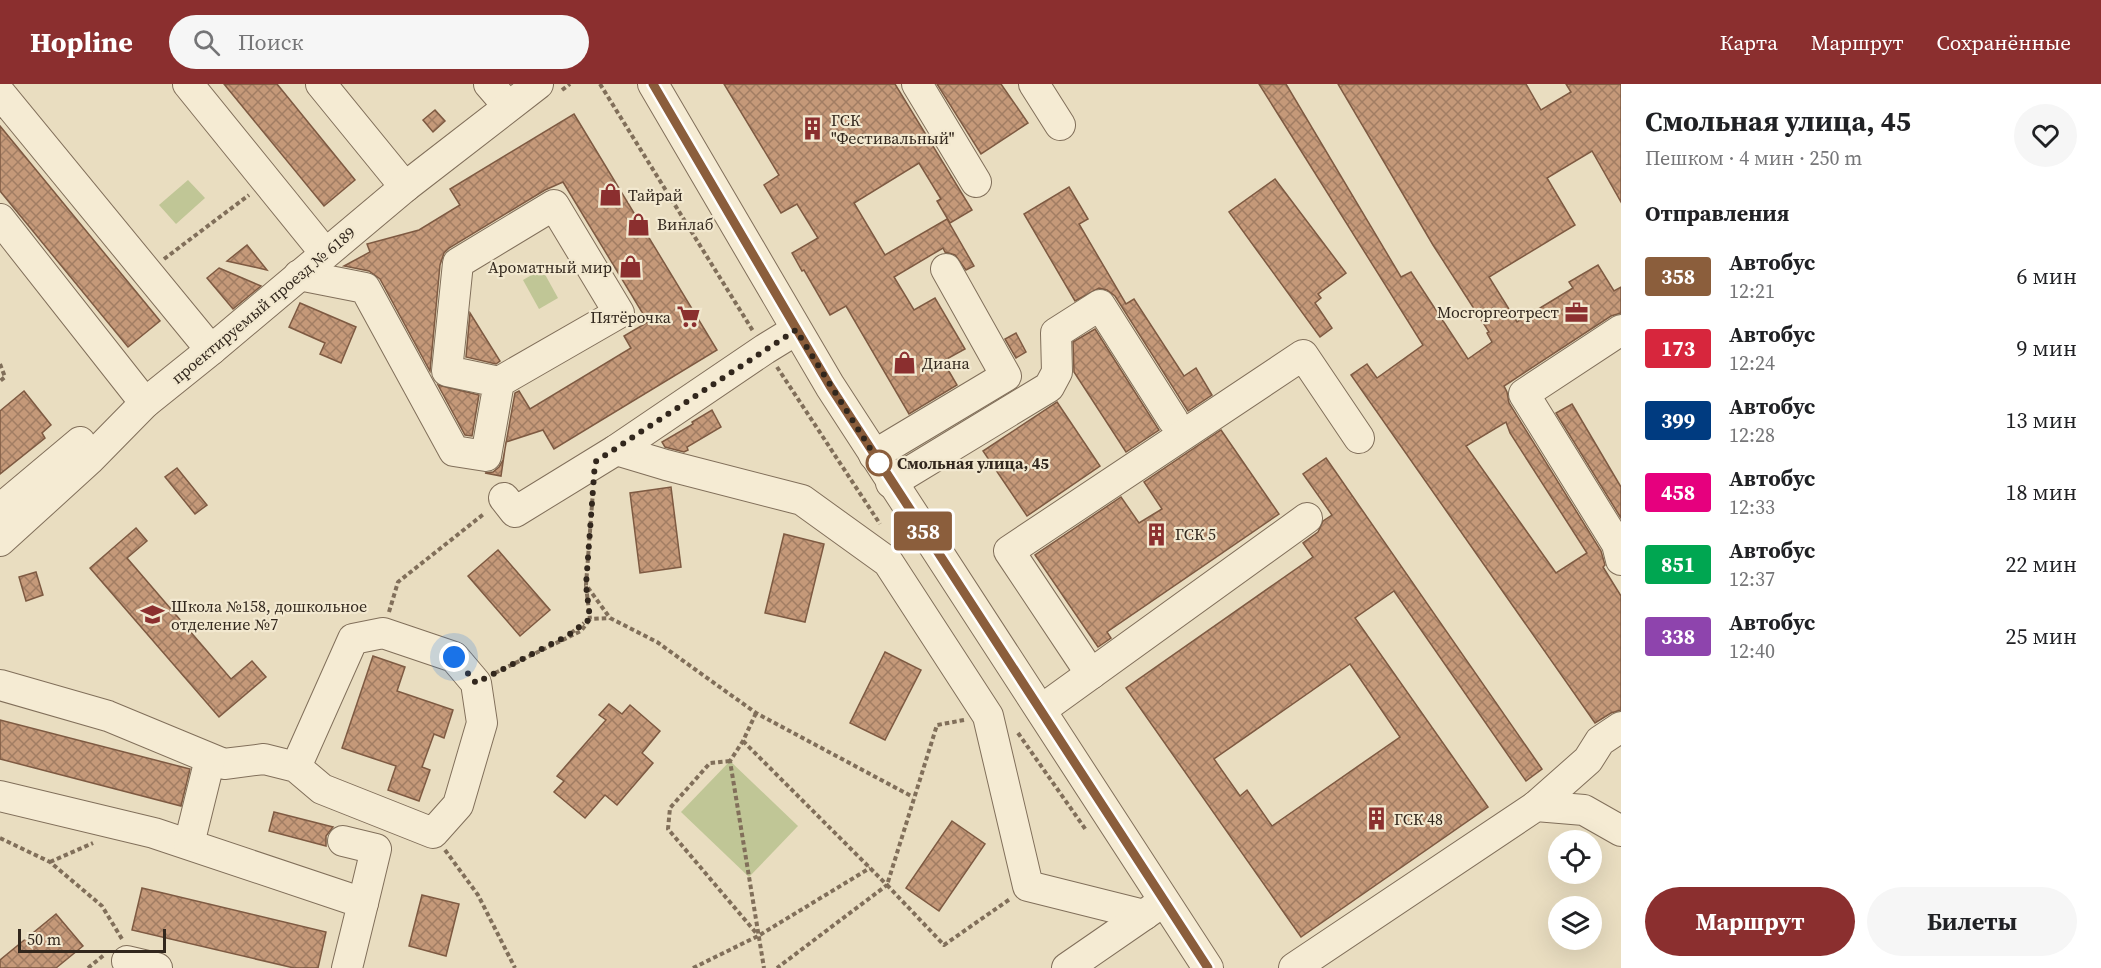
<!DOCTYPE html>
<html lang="ru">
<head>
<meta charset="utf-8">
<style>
	:root { --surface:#fff; --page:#f6f6f6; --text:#202124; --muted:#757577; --accent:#8b2f2f }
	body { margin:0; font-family:"Source Serif 4",serif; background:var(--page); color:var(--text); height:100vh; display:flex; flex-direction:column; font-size:22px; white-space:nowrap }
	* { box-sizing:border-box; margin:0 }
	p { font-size:20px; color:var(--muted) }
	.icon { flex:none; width:33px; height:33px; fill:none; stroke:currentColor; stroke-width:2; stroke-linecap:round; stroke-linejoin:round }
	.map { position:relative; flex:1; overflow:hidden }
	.panel { display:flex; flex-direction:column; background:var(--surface); width:480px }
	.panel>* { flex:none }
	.badge { padding:0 12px; border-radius:4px; font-size:21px; line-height:39px }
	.buttons { position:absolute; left:1548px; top:746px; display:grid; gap:12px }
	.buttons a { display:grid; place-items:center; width:54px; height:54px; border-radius:50%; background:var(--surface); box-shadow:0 6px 24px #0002; font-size:30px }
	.scale { position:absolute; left:18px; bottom:15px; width:148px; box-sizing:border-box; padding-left:6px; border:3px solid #32271d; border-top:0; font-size:16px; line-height:21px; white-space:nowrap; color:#32271d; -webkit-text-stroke:4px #f2e8cf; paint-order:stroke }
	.you { position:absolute; width:30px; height:30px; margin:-15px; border:4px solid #fff; border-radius:50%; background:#1a73e8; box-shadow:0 0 0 9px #1a73e833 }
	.map>.badge { position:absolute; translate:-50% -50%; box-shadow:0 0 0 3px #fff }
	h2 { padding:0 24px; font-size:22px; line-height:54px }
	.round { display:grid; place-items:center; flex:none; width:63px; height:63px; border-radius:32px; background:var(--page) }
	.summary { display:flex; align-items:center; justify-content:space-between; height:102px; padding:0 24px }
	h1 { font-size:28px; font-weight:700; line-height:45px }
	.cta { display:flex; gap:12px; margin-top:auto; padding:12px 24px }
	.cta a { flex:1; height:69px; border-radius:36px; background:var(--accent); color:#fff; font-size:24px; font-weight:700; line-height:69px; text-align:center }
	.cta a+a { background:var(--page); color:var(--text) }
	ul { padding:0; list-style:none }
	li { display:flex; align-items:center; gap:18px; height:72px; padding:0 24px }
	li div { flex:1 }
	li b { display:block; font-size:22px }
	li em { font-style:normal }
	li .badge { min-width:66px; font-weight:700; text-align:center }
	header { display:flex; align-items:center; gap:36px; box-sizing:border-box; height:84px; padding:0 30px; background:var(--accent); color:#fff }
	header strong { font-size:28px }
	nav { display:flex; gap:33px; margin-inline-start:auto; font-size:21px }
	.search { width:420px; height:54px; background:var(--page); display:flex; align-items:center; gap:15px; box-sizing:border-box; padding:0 21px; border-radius:33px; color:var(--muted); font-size:22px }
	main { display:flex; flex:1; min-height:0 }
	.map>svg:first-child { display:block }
</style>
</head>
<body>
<header>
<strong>Hopline</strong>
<div class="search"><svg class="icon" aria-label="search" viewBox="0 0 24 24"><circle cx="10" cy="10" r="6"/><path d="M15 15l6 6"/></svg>Поиск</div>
<nav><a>Карта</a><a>Маршрут</a><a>Сохранённые</a></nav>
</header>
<main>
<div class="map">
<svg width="1621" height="884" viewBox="0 0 1621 884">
	<defs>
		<pattern id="building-cross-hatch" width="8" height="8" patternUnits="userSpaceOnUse" patternTransform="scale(1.5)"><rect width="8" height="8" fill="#c59979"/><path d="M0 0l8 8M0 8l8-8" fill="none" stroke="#a17d63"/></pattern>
	</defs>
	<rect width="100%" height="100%" fill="#e9ddc0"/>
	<g fill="#c0c696">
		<path d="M188,96L205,114L176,140L159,121Z"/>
		<path d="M542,185L558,214L539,225L523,196Z"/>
		<path d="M730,677L798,742L749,793L681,728Z"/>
	</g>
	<g fill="url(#building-cross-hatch)" stroke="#7e5a42" stroke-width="1.5" fill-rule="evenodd">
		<path d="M224,0H277L355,96L324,122Z"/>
		<path d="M724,0H895L972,126L950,139L937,117L941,115L919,79L854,119L885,171L947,135L974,182L966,186L955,171L945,168L943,164L894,193L914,226L935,214L965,265L943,277L957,301L909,330L846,222L830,231L804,186L802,187L792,169L818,154L797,120L781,129L764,101L779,91Z"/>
		<path d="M937,0H1001L1028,39L981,70Z"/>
		<path d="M1259,0H1286L1401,193L1411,188L1468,275L1492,258L1487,249L1489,248L1433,161L1338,0H1526L1541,26L1571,8L1566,0H1621V118L1592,67L1547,94L1575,141L1489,193L1517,238L1573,204L1569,198L1598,181L1614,207L1621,203V229L1611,232L1504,302L1507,308L1509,319L1601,467L1605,481L1603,483L1621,512V626L1611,629L1595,639L1351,291L1367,280L1377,294L1423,261ZM1506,338L1510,349L1587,469L1556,489L1466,362Z"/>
		<path d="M435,26L445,37L433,48L423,36Z"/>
		<path d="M574,30L717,266L554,365L543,346L506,358L501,392L485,389L493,388L499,383L503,376L515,309L519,307L530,325L631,264L624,252L648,238L563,98L545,106L449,164L444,169L440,181L430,287L380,195L369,187L344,182L370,168L367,160L419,146L460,121L450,105Z"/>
		<path d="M0,42L160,237L128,263L0,107Z"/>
		<path d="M1275,95L1346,189L1318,210L1321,214L1315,219L1332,244L1320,253L1229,128Z"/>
		<path d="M1069,103L1088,135L1079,140L1126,220L1134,215L1184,292L1196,284L1212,311L1188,327L1115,212L1107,206L1099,204L1075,217L1024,130Z"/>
		<path d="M247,161L267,186L227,177Z"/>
		<path d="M219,184L261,202L233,225L207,194Z"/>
		<path d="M300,219L356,243L341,279L320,270L325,259L289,243Z"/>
		<path d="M470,229L500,277L496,280L466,273Z"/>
		<path d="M1095,245L1159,346L1126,368L1074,288L1073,258Z"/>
		<path d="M1016,249L1026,268L1016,274L1005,255Z"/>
		<path d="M438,301L479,311L472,352L465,351Z"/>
		<path d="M24,307L51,341L42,349L45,354L0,390V327Z"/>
		<path d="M1057,318L1100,382L1027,432L983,367Z"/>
		<path d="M1572,320L1621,403V434L1556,329Z"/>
		<path d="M712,326L721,343L687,363L688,366L684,368L665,363L662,358L693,340L692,338Z"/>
		<path d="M1221,346L1279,430L1107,548L1111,554L1098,563L1035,471L1121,413L1139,439L1162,425L1144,398Z"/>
		<path d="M1326,374L1542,685L1526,697L1394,507L1355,534L1488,723L1301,853L1126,604L1313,473L1303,459L1318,448L1323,437L1332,431L1303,390ZM1350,580L1400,653L1272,742L1247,706L1240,712L1214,675Z"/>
		<path d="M177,384L207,421L195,430L165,393Z"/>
		<path d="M671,403L681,483L640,489L630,409Z"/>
		<path d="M136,444L147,457L127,474L231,595L252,577L266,593L219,633L90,484Z"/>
		<path d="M784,450L824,460L805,538L765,529Z"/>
		<path d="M498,466L550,526L520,552L468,492Z"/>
		<path d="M36,488L43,511L26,517L19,493Z"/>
		<path d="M885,568L921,586L885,656L850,639Z"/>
		<path d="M373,572L405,583L397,607L453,626L444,654L434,650L422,683L430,686L419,717L388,706L396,682L342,664Z"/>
		<path d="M609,620L622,630L630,621L660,647L642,669L653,679L617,721L605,711L585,734L554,708L564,697L557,692L606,636L599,631Z"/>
		<path d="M0,636L190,685L181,722L0,675Z"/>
		<path d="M274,728L333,743L326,752V762L269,747Z"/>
		<path d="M952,737L985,760L939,827L906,804Z"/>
		<path d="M142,804L326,848L318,884H294L132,846Z"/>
		<path d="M422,811L459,820L446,872L409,862Z"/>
		<path d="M56,830L83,862L56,884H0V876Z"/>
	</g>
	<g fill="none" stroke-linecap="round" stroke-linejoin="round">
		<defs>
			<g id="minor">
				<path d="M188,0L325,169"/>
				<path d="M321,0L405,103"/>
				<path d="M489,0L508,22"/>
				<path d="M653,0L830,302L1208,884"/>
				<path d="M917,0L976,98"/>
				<path d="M1034,0L1060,41"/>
				<path d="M0,9L211,266"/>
				<path d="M0,135L145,319"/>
				<path d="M299,191L365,204L454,367L486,372L499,298L619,229L554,121L458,179L447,287L499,298"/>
				<path d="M1621,246L1524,310L1617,460L1621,476"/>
				<path d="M616,366L666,381L802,416L888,478L988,632L1028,802L1144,831"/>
				<path d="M874,371L1006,292L946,185"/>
				<path d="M891,399L1049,303L1057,288L1056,249L1100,221L1173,336"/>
				<path d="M504,414L515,428L616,366L765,265L796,246"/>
				<path d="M0,425L80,358"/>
				<path d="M0,457L89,376L145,319L211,266L405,103L538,0"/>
				<path d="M1091,590L1009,467L1303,271L1359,354"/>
				<path d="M0,601L108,632L224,680L264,675L296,683L353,555L383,549L454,573L476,599L482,639L458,721L433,749L322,705L296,683"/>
				<path d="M1041,626L1307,434"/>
				<path d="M0,712L154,749L363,819L347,884"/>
				<path d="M1536,722L1588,676L1600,657L1621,643"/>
				<path d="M343,757L376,765L363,819"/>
				<path d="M189,760L210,675"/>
				<path d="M127,877L157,884"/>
				<path d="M1067,884L1154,824"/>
				<path d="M1294,884L1536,722L1584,726L1621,747"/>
			</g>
		</defs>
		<use href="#minor" stroke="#816f5a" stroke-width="32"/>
		<g stroke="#816f5a" stroke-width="4" stroke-dasharray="4.5 3" stroke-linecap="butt">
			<path d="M600,0L753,247"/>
			<path d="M562,6L570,0"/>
			<path d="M164,175L249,111"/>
			<path d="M0,280L5,293L0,297"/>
			<path d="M777,283L880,440"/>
			<path d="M593,407L586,501L610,534L657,558L756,629L913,713"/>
			<path d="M586,502L590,535L609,534"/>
			<path d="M389,528L398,498L485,429"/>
			<path d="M571,549L584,539"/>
			<path d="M495,589L581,547L590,535"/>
			<path d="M756,629L743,657L730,677L764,884"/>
			<path d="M964,636L937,641L887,801L944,861L1010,815"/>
			<path d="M1018,649L1086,746"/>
			<path d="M743,657L887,801L777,884"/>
			<path d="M730,677L710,679L670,724L668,745L757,850"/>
			<path d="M0,754L50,778L102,822L122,855"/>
			<path d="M445,766L478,811L515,884"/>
			<path d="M50,778L93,759"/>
			<path d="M88,884L104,871"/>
			<path d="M693,884L758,852L870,784"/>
		</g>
		<use href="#minor" stroke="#f5ebd3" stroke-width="30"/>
	</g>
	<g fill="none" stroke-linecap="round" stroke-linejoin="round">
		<defs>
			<path id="line" d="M653,0L830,302L1208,884"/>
		</defs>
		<use href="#line" stroke="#fff" stroke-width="14"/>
		<use href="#line" stroke="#8b5e3c" stroke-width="9"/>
		<path stroke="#32271d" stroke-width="6" stroke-dasharray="0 10.8" d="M454,573L476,599L567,552L590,535L586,501L595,378L796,246L883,385L879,379"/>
	</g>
	<defs>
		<symbol id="building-bare" viewBox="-9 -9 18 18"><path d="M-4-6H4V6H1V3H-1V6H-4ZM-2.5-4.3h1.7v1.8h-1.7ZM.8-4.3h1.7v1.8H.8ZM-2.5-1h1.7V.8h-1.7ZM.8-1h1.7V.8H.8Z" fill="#8b2f2f" stroke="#f2e8cf" stroke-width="2.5" paint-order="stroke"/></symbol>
		<symbol id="shop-bare" viewBox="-9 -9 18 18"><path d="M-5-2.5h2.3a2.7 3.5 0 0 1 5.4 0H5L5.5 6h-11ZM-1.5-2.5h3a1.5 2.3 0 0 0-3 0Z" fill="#8b2f2f" stroke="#f2e8cf" stroke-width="2.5" paint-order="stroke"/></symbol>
		<symbol id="office-bare" viewBox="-9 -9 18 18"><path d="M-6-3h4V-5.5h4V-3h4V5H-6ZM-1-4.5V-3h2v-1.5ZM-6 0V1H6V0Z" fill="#8b2f2f" stroke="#f2e8cf" stroke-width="2.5" paint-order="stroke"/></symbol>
		<symbol id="supermarket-bare" viewBox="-9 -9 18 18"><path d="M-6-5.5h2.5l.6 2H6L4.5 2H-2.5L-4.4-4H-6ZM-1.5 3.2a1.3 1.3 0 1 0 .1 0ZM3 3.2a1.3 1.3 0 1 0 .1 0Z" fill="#8b2f2f" stroke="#f2e8cf" stroke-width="2.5" paint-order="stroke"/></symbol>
		<symbol id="school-bare" viewBox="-9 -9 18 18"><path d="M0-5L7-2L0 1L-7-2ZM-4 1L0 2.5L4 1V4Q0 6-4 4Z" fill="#8b2f2f" stroke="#f2e8cf" stroke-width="2.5" paint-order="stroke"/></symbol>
	</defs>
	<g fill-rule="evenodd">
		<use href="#building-bare" x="796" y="28" width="33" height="33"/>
		<use href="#shop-bare" x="594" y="94" width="33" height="33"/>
		<use href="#shop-bare" x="622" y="124" width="33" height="33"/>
		<use href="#shop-bare" x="614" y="166" width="33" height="33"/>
		<use href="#office-bare" x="1560" y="212" width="33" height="33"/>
		<use href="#supermarket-bare" x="672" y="216" width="33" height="33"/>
		<use href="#shop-bare" x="888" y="262" width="33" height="33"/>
		<use href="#building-bare" x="1140" y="434" width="33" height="33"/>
		<use href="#school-bare" x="136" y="514" width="33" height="33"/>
		<use href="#building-bare" x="1360" y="718" width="33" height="33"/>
	</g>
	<circle fill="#fff" stroke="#8b5e3c" stroke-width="3" cx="879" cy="379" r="12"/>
	<g text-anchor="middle" stroke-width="4.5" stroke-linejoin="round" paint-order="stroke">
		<g font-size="16" fill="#32271d" stroke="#f2e8cf" text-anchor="start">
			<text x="831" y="42">ГСК<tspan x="831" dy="18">"Фестивальный"</tspan></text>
			<text x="628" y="117">Тайрай</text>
			<text x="657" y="146">Винлаб</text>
			<text x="612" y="189" text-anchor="end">Ароматный мир</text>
			<text x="1559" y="234" text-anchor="end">Мосгоргеотрест</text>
			<text x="671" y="239" text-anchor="end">Пятёрочка</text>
			<text x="922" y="285">Диана</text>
			<text x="1175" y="456">ГСК 5</text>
			<text x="171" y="528">Школа №158, дошкольное<tspan x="171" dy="18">отделение №7</tspan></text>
			<text x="1394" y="741">ГСК 48</text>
		</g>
		<g font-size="16" fill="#32271d" stroke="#f2e8cf">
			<text transform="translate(263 221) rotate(-40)" y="6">проектируемый проезд № 6189</text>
		</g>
		<g font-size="16" font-weight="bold" fill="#32271d" stroke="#f2e8cf" text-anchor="start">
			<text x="897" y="385">Смольная улица, 45</text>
		</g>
	</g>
</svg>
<div class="buttons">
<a><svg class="icon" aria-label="locate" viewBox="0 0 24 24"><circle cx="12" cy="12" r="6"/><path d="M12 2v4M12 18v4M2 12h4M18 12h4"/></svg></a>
<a><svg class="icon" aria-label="layers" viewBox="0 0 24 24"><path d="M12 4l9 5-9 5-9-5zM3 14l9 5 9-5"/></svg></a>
</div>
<div class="scale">50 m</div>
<div class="you" style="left:454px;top:573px"></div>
<b class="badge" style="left:923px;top:447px;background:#8b5e3c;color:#fff">358</b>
</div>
<section class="panel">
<div class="summary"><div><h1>Смольная улица, 45</h1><p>Пешком · 4 мин · 250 m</p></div><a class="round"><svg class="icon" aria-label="heart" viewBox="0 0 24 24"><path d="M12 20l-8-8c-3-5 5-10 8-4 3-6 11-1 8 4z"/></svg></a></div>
<h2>Отправления</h2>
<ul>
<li><span class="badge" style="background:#8b5e3c;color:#fff">358</span><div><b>Автобус</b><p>12:21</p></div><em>6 мин</em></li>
<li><span class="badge" style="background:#d7263d;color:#fff">173</span><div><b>Автобус</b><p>12:24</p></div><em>9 мин</em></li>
<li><span class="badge" style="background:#003b80;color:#fff">399</span><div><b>Автобус</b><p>12:28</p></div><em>13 мин</em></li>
<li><span class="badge" style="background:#e6007e;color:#fff">458</span><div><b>Автобус</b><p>12:33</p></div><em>18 мин</em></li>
<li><span class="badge" style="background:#00a651;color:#fff">851</span><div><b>Автобус</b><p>12:37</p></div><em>22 мин</em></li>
<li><span class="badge" style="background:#8e44ad;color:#fff">338</span><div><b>Автобус</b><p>12:40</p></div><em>25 мин</em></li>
</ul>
<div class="cta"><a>Маршрут</a><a>Билеты</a></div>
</section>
</main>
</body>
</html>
